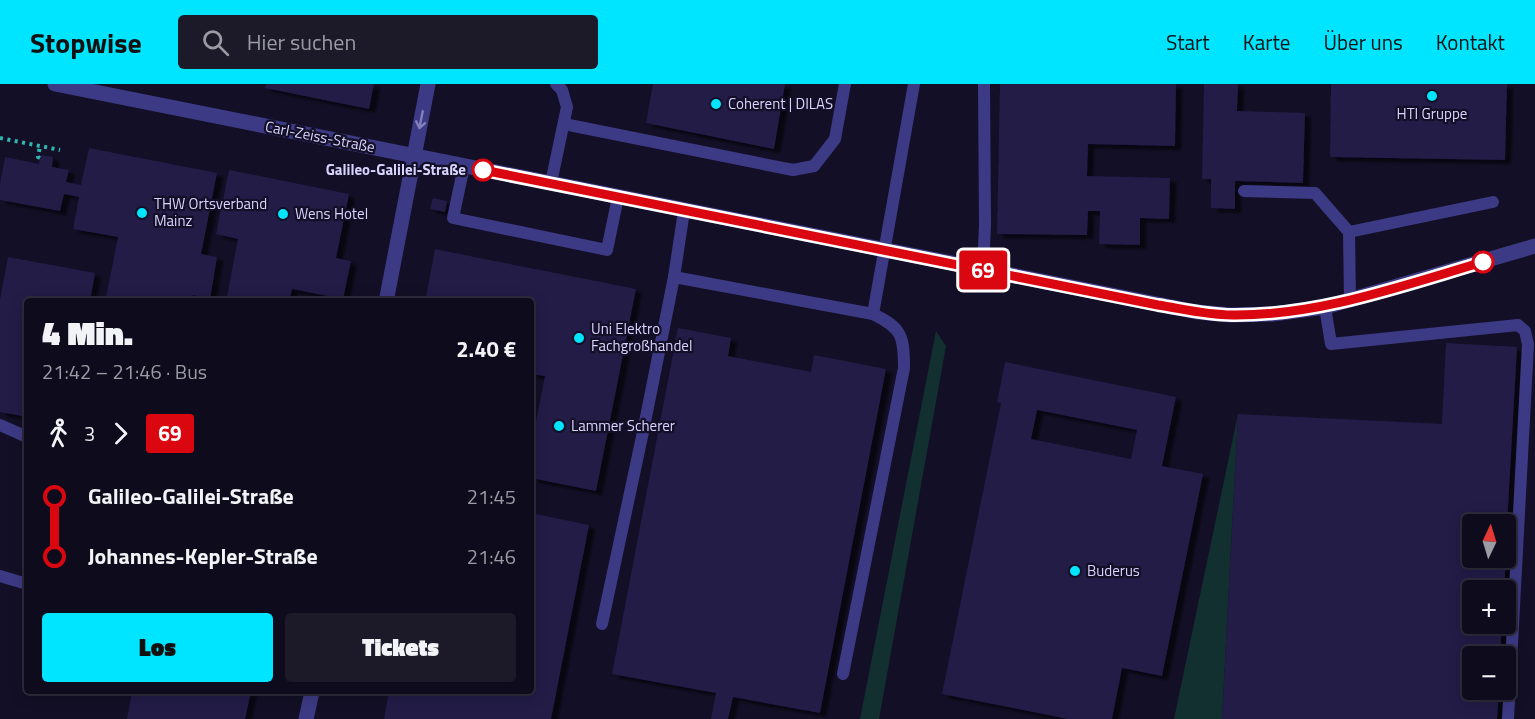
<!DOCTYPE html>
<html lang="de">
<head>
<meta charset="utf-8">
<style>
	:root { --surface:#0e0b1c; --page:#1c1929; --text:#f1f3f6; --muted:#9b9ba3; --line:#2e2b3b; --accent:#00e5ff }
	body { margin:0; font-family:"Titillium Web",sans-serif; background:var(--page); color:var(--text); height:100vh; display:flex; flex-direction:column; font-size:22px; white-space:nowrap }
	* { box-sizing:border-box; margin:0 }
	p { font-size:20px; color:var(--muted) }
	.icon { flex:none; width:33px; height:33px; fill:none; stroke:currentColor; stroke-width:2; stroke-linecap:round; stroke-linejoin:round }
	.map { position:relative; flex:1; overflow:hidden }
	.panel { position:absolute; left:24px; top:214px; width:510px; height:396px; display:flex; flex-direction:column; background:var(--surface); border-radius:6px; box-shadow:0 3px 15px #0003,0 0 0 2px var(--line) }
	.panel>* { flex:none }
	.badge { padding:0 12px; border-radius:4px; font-size:21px; line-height:39px }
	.needle { width:39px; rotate:4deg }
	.fabs { position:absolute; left:1462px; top:430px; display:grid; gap:12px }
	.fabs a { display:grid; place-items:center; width:54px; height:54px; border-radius:6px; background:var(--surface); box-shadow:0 3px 15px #0003,0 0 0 2px var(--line); font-size:30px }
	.map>.badge { position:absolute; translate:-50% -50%; box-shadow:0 0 0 3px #fff }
	.legs { display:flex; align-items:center; gap:9px; height:66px; padding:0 18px; font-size:20px }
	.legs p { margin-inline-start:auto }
	.head { display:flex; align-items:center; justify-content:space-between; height:102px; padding:0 18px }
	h1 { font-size:33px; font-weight:800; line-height:45px }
	.primary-button { display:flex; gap:12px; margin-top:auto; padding:12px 18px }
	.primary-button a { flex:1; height:69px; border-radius:6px; background:var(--accent); color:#111; font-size:24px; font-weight:800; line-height:69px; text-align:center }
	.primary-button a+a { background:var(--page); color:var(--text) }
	ul { padding:0 18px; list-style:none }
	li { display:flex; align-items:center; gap:21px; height:60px; font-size:22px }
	li i { display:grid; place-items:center; width:9px; height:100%; margin:0 8px; background:currentColor }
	li i::after { content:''; width:15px; height:15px; margin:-8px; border:4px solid; border-radius:50%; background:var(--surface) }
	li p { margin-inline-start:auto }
	li:first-child i { background:linear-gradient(#0000 50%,currentColor 0) }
	li:last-child i { background:linear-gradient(currentColor 50%,#0000 0) }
	header { display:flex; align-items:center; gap:36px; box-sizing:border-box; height:84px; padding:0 30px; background:var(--accent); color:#111 }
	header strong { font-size:28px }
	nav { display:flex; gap:33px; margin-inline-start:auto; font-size:21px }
	.search { width:420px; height:54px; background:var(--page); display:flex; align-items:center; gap:15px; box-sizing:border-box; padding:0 21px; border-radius:6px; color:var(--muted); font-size:22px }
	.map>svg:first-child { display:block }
</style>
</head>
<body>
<header>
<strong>Stopwise</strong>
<div class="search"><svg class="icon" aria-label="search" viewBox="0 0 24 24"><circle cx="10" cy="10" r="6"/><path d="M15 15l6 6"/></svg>Hier suchen</div>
<nav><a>Start</a><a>Karte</a><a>Über uns</a><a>Kontakt</a></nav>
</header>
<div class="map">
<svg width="1535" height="635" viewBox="0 0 1535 635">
	<defs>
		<filter id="shadow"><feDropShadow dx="6" dy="4" stdDeviation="1.5" flood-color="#0009"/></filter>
	</defs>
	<rect width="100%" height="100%" fill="#130f26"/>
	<g fill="#12302f">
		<path d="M936,247L946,262L879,635H860Z"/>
		<path d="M1238,330L1222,635H1174Z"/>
	</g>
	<g fill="#241b47" fill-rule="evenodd" filter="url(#shadow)">
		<path d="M266,0H374L369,25L265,4Z"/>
		<path d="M653,0H785L774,65L646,39Z"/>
		<path d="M1000,0H1176L1175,62L1088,60L1087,92L1170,94L1169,135L1140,134V161L1099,160L1100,127H1088L1087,151L997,150Z"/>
		<path d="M1204,0H1238L1237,27L1305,29L1303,99L1235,97V125L1211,124V95H1202Z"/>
		<path d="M1331,0H1507L1505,76L1330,73Z"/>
		<path d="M89,64L217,89L201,170L217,173L210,215L193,211L192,218H105L118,153L73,145L79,113L64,110L60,127L0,116V100L5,73L39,80L41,71L53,73L52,83L69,86L66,98L81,101Z"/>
		<path d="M229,86L349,110L336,174L351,177L343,215L292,205L289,218H226L238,155L216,150Z"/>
		<path d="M433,114L447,117L445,128L430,125Z"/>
		<path d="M435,165L636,205L596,407L531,394V363L545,292L531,290V218H425Z"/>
		<path d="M8,173L95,189L90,218H27V333L0,328V215Z"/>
		<path d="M678,244L731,254L728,272L811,288L814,271L886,285L820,629L733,613L728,635H711L716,609L612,590Z"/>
		<path d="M1446,259L1517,263L1507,441H1473V474H1506L1504,507H1473V540H1502L1500,573H1473V606H1499L1497,635H1222L1238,330L1442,340Z"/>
		<path d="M1005,278L1176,313L1162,382L1203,390L1162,592L1122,584L1112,635H1068L942,610L1001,319L997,318ZM1037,326L1137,346L1131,375L1031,355Z"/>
		<path d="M531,429L589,441L551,635H384L389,608H531Z"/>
		<path d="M132,608H251L245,635H127Z"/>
	</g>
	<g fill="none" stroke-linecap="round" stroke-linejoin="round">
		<g stroke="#2fb8b0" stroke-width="4" stroke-dasharray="3 4.5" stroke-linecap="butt">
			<path d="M0,54L60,66"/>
			<path d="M40,74L38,73L40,62"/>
		</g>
		<g stroke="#3d3a85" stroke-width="12">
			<path d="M564,40L793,86L814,82L835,55L845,0"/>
			<path d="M464,82L453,134L607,166L618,113"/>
			<path d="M551,99L567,23L562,6L556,0"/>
			<path d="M1244,107L1315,109L1349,148L1350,216"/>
			<path d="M684,127L674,193L873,230"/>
			<path d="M1349,148L1493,118"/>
			<path d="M983,186L985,141L984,0"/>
			<path d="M1325,223L1331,260L1518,241L1525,247L1528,260L1508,635"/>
			<path d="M0,341L27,353"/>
			<path d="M0,492L27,500"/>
			<path d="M602,540L643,348L674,193"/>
			<path d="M843,590L904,284C904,252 902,244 873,230L914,0"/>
		</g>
		<g stroke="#3d3a85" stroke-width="15">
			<path d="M55,0L1197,228L1231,231L1273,230L1325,223L1535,162"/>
			<path d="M386,218L428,0"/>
			<path d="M306,635L312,608"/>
		</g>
	</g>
	<defs><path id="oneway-shaft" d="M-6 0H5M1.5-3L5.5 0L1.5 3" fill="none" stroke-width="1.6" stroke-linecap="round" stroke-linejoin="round" transform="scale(1.5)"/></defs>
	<use stroke="#837fbc" href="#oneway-shaft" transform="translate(421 36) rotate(101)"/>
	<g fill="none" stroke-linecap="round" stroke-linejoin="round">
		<defs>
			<path id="line-1" d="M483,86L1158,221C1183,225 1207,231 1232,231C1318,232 1401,202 1483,178"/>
		</defs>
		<use href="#line-1" stroke="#fff" stroke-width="14"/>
		<use href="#line-1" stroke="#da0710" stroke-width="9"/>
	</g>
	<g fill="#00e5ff" stroke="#130f26" stroke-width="2">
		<circle cx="1432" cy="12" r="6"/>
		<circle cx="716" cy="20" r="6"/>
		<circle cx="142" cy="129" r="6"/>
		<circle cx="283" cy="130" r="6"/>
		<circle cx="579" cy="254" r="6"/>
		<circle cx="559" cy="342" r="6"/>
		<circle cx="1075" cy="487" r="6"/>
	</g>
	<g fill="#fff" stroke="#da0710" stroke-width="3">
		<circle cx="483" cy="86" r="10"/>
		<circle cx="1483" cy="178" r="10"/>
	</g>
	<g text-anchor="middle" stroke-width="4.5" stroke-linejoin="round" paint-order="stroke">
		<g font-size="15" fill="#d9d4ff" stroke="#130f26" text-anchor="start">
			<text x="728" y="25">Coherent | DILAS</text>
			<text x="1432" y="35" text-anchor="middle">HTI Gruppe</text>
			<text x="154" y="125">THW Ortsverband<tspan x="154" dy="17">Mainz</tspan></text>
			<text x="295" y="135">Wens Hotel</text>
			<text x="591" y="250">Uni Elektro<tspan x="591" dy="17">Fachgroßhandel</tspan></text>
			<text x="571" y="347">Lammer Scherer</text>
			<text x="1087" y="492">Buderus</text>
		</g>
		<g font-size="15" fill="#d9d4ff" stroke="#130f26">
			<text transform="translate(320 53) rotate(11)" y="5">Carl-Zeiss-Straße</text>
		</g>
		<g font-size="15" font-weight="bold" fill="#d9d4ff" stroke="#130f26" text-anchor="end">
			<text x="466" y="91">Galileo-Galilei-Straße</text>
		</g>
	</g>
</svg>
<div class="fabs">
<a><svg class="needle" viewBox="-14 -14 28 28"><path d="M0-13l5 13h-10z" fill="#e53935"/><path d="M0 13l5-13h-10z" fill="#9b9ba3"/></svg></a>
<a>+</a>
<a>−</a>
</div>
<b class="badge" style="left:983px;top:186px;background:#da0710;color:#fff">69</b>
<section class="panel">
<div class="head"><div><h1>4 Min.</h1><p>21:42 – 21:46 · Bus</p></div><b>2.40 €</b></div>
<div class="legs"><svg class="icon" aria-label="walk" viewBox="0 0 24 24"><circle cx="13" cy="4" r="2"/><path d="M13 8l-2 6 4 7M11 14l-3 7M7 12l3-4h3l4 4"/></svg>3<svg class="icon" aria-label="forward" viewBox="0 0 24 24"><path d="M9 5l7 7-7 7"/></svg><b class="badge" style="background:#da0710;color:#fff">69</b></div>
<ul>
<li><i style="color:#da0710"></i><b>Galileo-Galilei-Straße</b><p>21:45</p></li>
<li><i style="color:#da0710"></i><b>Johannes-Kepler-Straße</b><p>21:46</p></li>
</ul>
<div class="primary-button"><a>Los</a><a>Tickets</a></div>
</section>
</div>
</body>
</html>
